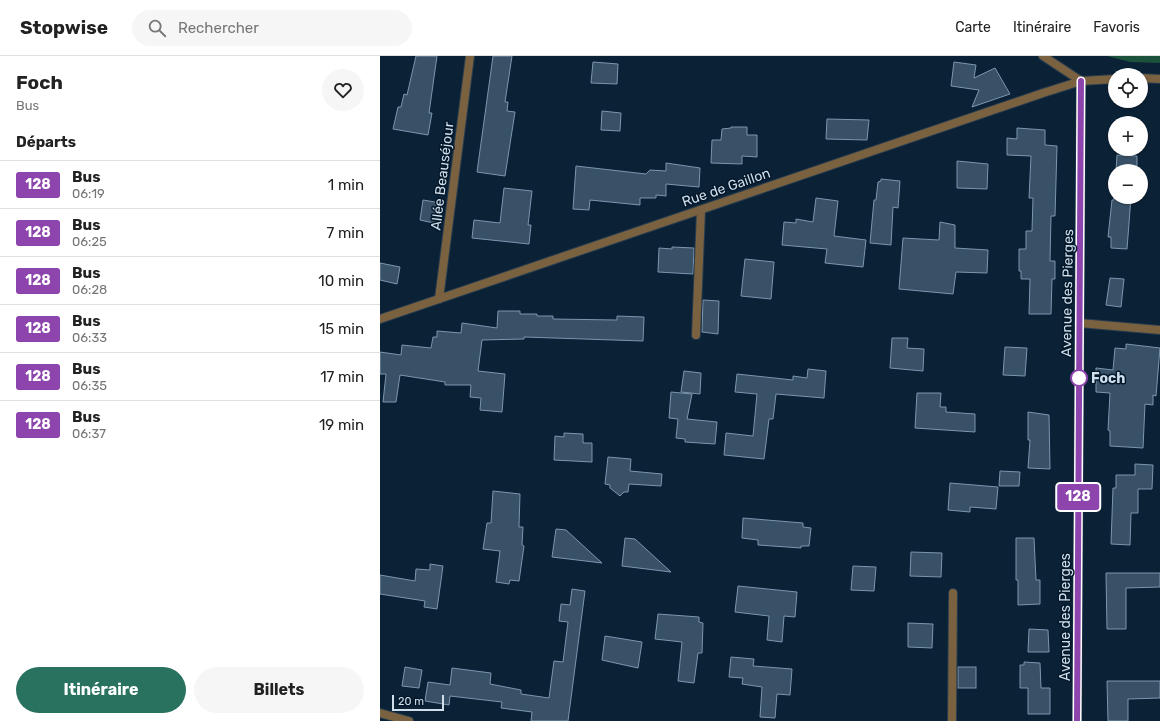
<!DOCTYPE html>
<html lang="fr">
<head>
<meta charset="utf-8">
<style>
	:root { --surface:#fff; --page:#f6f6f6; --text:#222; --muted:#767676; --line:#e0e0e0; --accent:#29725f }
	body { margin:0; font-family:Rubik,sans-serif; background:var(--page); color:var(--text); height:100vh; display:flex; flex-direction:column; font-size:15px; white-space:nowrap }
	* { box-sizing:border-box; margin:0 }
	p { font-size:13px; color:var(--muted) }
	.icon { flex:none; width:22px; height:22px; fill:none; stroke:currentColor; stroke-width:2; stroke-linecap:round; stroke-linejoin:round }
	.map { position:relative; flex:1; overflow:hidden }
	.details { display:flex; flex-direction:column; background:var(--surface); width:380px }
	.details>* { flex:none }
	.badge { padding:0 8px; border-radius:3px; font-size:14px; line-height:26px }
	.fabs { position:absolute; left:728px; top:12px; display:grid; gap:8px }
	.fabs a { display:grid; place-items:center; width:40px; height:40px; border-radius:50%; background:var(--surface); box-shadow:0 1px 3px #0004; font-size:20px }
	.scale { position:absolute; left:12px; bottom:10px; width:52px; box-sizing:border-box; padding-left:4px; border:2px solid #d1dfec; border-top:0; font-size:11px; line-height:14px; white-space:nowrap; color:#d1dfec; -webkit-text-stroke:3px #03182b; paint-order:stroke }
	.map>.badge { position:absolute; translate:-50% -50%; box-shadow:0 0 0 2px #fff }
	h2 { padding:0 16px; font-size:15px; line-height:36px }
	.round { display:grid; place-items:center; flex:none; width:42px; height:42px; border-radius:21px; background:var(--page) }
	.summary { display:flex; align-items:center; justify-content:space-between; height:68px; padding:0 16px }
	h1 { font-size:19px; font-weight:700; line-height:30px }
	.primary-button { display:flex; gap:8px; margin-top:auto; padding:8px 16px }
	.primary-button a { flex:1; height:46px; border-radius:24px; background:var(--accent); color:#fff; font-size:16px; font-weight:700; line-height:46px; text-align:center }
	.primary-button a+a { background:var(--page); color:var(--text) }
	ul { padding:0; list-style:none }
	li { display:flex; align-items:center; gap:12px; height:48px; padding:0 16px; border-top:1px solid var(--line) }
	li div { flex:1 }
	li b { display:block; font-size:15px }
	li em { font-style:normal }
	li .badge { min-width:44px; font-weight:700; text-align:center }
	header { display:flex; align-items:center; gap:24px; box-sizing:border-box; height:56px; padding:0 20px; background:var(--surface); border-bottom:1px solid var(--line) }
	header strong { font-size:19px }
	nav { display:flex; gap:22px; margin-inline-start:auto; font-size:14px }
	.search { width:280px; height:36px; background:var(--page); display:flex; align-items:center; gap:10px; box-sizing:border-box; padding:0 14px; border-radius:22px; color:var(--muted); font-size:15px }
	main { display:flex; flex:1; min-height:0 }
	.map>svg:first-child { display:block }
</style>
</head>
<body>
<header>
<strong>Stopwise</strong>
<div class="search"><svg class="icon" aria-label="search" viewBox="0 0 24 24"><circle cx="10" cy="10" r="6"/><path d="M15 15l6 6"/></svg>Rechercher</div>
<nav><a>Carte</a><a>Itinéraire</a><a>Favoris</a></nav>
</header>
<main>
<section class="details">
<div class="summary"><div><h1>Foch</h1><p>Bus</p></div><a class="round"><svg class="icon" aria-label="heart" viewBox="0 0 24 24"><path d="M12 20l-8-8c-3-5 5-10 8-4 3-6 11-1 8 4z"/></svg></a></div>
<h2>Départs</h2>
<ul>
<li><span class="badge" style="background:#8e44ad;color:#fff">128</span><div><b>Bus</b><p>06:19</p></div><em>1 min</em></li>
<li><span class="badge" style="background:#8e44ad;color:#fff">128</span><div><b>Bus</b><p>06:25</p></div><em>7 min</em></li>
<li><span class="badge" style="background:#8e44ad;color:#fff">128</span><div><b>Bus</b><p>06:28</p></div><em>10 min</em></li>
<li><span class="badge" style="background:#8e44ad;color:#fff">128</span><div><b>Bus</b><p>06:33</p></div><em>15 min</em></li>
<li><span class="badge" style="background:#8e44ad;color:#fff">128</span><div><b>Bus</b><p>06:35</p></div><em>17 min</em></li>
<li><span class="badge" style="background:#8e44ad;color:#fff">128</span><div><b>Bus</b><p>06:37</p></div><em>19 min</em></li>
</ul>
<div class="primary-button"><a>Itinéraire</a><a>Billets</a></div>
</section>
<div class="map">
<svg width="780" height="665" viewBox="0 0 780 665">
	<rect width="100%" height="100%" fill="#0b2135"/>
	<path fill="#1c513c" d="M727,0H780V7L750,6Z"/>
	<g fill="#395167" stroke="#7c96af">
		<path d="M36,0H57L49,57H52L48,79L13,73L18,51H21L24,38L27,39Z"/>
		<path d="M113,0H132L125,46H128L127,55L135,56L125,120L97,116Z"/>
		<path d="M213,6L238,8L237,28L211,27Z"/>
		<path d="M574,6L596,9L594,22L615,12L630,38L592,51L599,34L571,30Z"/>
		<path d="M222,55L241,57L240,75L221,74Z"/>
		<path d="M447,63L489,64L487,84L446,83Z"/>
		<path d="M351,71H367V79H377V101L362,100V108L331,107L332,84H341L342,73L351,72Z"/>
		<path d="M637,72L665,74V89L677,90L675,160H671L670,205H675V223H672L671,258H649L650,223H641V215H639V193H646V175H652L653,142H649L651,100L627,99V82L637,83Z"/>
		<path d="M737,99L757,100V115H736Z"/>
		<path d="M577,105L608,108L607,133L577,132Z"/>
		<path d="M286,107L320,112L319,131L286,128V140L276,139V142H260V149L210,144L209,154L193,153L196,110L266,118L270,114L286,115Z"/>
		<path d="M501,123L520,125L518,152L513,151L511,189L490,187L494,144H496L498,126L501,125Z"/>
		<path d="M124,132L152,135L148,169H151L149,188L92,182L94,164L120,167Z"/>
		<path d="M734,141H751L747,193L731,192V181H728L732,144H734Z"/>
		<path d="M436,142L458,145L454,180L486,184L483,211L445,207L447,193L402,189L404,166L416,167V163L433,166Z"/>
		<path d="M43,144L61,147L58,168L40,164Z"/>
		<path d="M560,166L575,169V192L608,194L607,217L576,216L573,238L519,233L523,182L559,184Z"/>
		<path d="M292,191L314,192L313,218L278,216L279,192L292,193Z"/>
		<path d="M365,203L394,206L391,243L361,240Z"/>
		<path d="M0,207L20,211L17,228L0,224Z"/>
		<path d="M730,222L744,223L741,251L726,249Z"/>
		<path d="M323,244L339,245L338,278L322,276Z"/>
		<path d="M118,255H140V258H157V260H173V263L237,264V260L264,261L263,285L144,281V283L102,284L98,315L125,318L122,356L100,354L101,342L90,341L91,329H65V326L20,319L16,346H3L6,318H0V296L21,299L22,289L51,292L53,281H57V275L81,277L82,267L117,272Z"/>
		<path d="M512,282H528L527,292L544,293L543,315L510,312Z"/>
		<path d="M746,288L780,292L776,340L773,339V349L765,348L763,392L730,390V375L728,374L730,337L716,336V312L733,314L735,292L746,293Z"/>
		<path d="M625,291L647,292L645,320L623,319Z"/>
		<path d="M428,313L446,315L444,342L396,338L393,363H389L384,403L344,399L346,377L373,380L377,338L355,336L357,318L413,324V320L427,322Z"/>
		<path d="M304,315L321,317L320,338L301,336Z"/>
		<path d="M291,336L312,338L307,363L337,366L335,388L305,386V383L296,382L298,363L289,362Z"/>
		<path d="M537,337H561L560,351H566V356L595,358V376L535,372Z"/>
		<path d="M648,356L669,359L670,413L648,412L650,384H648Z"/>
		<path d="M184,377L203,378V387H212V406L174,404L175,380L184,381Z"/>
		<path d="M228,401L251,403L250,415L282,418L281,430L249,428L248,436H244L240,440L230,432V429L225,428Z"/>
		<path d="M755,408L773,409L772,433H758V457H751L750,489L731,488L733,432H736V419H755Z"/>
		<path d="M620,415L640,416L639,430H619Z"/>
		<path d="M570,427L618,431L616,453L590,451V456L568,454Z"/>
		<path d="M113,435L140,438L139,471H143L142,489L144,490L139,525L130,524L129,528L116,526L120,495L103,493L107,467H111Z"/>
		<path d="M363,462L423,467V471L431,472L429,490H421V492L378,489V484L362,482Z"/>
		<path d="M176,473L186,474L222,507L172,501Z"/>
		<path d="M245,482L255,483L291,516L242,510Z"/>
		<path d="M636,482H654L656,524H660V548L638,549V524H636Z"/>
		<path d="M531,496L562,497L561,521L530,520Z"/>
		<path d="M50,508L63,510L57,553L44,551L45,545L0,538V519L35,525L36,513L50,514Z"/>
		<path d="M473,510L496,511L494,535L471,534Z"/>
		<path d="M726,517H780V531L746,532V573H727Z"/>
		<path d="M358,530L417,536L415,561L404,560L402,586L387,584L389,560L355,556Z"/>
		<path d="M192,533L205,535L188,665H151L152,656L121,652L122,646L70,640L69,649L45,645L48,626L70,629L72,612L111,617L110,628L141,634V638L169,642L174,605L183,606L188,566L179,565L181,548L190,549Z"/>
		<path d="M278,558L319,561V566L323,567L322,597H318L314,627L298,625L302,586L275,583Z"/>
		<path d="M528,567L553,568L552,592L528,591Z"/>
		<path d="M649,573L668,574L669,596H648Z"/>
		<path d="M225,580L262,586L258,612L222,604Z"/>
		<path d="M351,601L374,603L373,610L412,613L410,639L397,638L395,662L380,661L382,631L362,628L363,622L349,621Z"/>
		<path d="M644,606L660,607L661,632H670V658H648V632H640V609H644Z"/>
		<path d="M25,611L42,614L39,632L22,630Z"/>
		<rect x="578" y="611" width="18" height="21"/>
		<path d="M727,625H780V642L748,643V665H728Z"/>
	</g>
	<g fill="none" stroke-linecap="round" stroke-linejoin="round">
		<defs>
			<g id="service">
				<path d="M699,267L780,274"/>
				<path d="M316,279L321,154"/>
				<path d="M572,665L573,537"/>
			</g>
			<g id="minor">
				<path d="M663,0L701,25"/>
				<path d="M761,22L780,23"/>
				<path d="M59,243L90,0"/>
				<path d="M0,263L663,37L701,25L735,23"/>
				<path d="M0,657L29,665"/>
				<path d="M697,665L701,25"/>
			</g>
		</defs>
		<use href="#service" stroke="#273c4f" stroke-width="10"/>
		<use href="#minor" stroke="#273c4f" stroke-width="10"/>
		<use href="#service" stroke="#7a6140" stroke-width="8"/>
		<use href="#minor" stroke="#7a6140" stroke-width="8"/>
	</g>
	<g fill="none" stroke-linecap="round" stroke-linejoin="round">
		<defs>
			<path id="line" d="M697,665L701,25"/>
		</defs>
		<use href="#line" stroke="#fff" stroke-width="9"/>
		<use href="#line" stroke="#8e44ad" stroke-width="6"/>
	</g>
	<circle fill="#fff" stroke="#8e44ad" stroke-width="2" cx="699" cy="322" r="8"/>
	<g text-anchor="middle" stroke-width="3" stroke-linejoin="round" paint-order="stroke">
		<g font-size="14" fill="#d1dfec" stroke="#03182b">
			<text transform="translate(62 120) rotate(-83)" y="5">Allée Beauséjour</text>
			<text transform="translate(346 131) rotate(-19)" y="5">Rue de Gaillon</text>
			<text transform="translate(687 237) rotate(-89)" y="5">Avenue des Pierges</text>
			<text transform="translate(685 561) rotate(-90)" y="5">Avenue des Pierges</text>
		</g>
		<g font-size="14" font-weight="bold" fill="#d1dfec" stroke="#03182b" text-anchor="start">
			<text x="711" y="327">Foch</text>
		</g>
	</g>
</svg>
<div class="fabs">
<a><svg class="icon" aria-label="locate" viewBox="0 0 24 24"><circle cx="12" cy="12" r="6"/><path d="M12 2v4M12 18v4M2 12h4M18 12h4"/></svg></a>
<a>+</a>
<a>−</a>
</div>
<div class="scale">20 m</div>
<b class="badge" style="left:698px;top:441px;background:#8e44ad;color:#fff">128</b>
</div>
</main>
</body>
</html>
